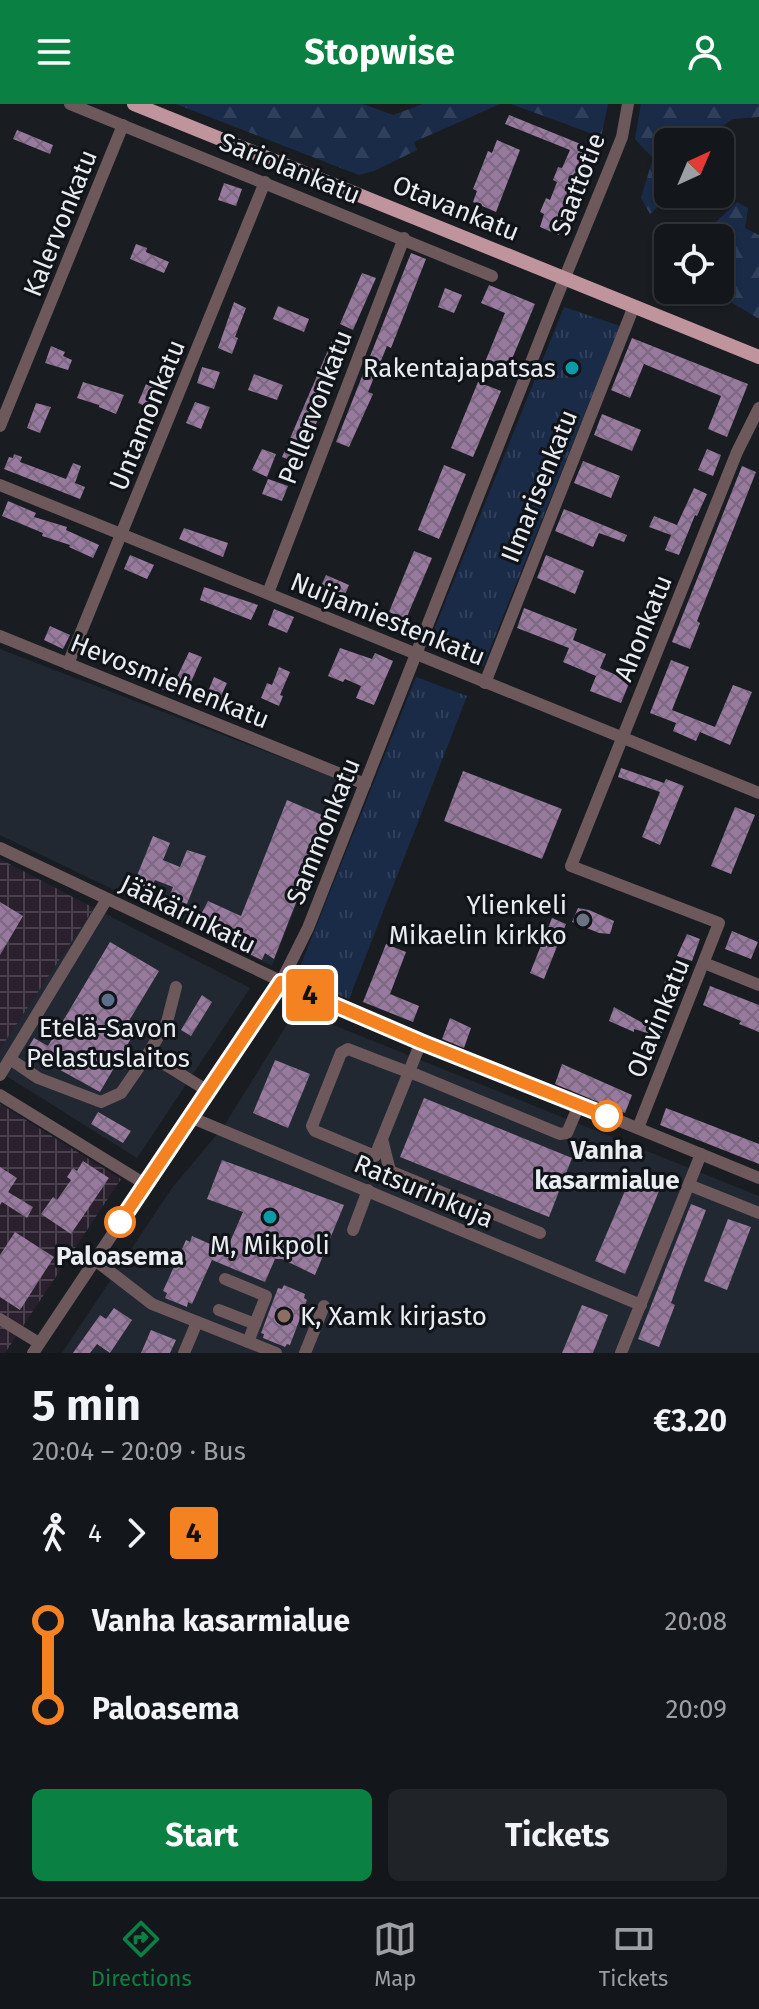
<!DOCTYPE html>
<html lang="en">
<head>
<meta charset="utf-8">
<style>
	:root { --surface:#13161a; --page:#202327; --text:#f1f3f6; --muted:#9d9fa2; --line:#323539; --accent:#0b8043 }
	body { margin:0; font-family:"Fira Sans",sans-serif; background:var(--page); color:var(--text); height:100vh; display:flex; flex-direction:column; font-size:30px; white-space:nowrap }
	* { box-sizing:border-box; margin:0 }
	p { font-size:26px; color:var(--muted) }
	.icon { flex:none; width:44px; height:44px; fill:none; stroke:currentColor; stroke-width:2; stroke-linecap:round; stroke-linejoin:round }
	.map { position:relative; height:1249px; overflow:hidden }
	.sheet { display:flex; flex-direction:column; background:var(--surface); flex:1 }
	.sheet>* { flex:none }
	.badge { padding:0 16px; border-radius:6px; font-size:28px; line-height:52px }
	.needle { width:52px; rotate:44deg }
	.tools { position:absolute; left:654px; top:24px; display:grid; gap:16px }
	.tools a { display:grid; place-items:center; width:80px; height:80px; border-radius:12px; background:var(--surface); box-shadow:0 2px 6px #0004,0 0 0 2px var(--line); font-size:40px }
	.map>.badge { position:absolute; translate:-50% -50%; box-shadow:0 0 0 4px #fff }
	.legs { display:flex; align-items:center; gap:12px; height:88px; padding:0 32px; font-size:26px }
	.legs p { margin-inline-start:auto }
	.overview { display:flex; align-items:center; justify-content:space-between; height:136px; padding:0 32px }
	h1 { font-size:44px; font-weight:700; line-height:60px }
	.button { display:flex; gap:16px; margin-top:auto; padding:16px 32px }
	.button a { flex:1; height:92px; border-radius:12px; background:var(--accent); color:#fff; font-size:32px; font-weight:700; line-height:92px; text-align:center }
	.button a+a { background:var(--page); color:var(--text) }
	ul { padding:0 32px; list-style:none }
	li { display:flex; align-items:center; gap:28px; height:88px; font-size:30px }
	li i { display:grid; place-items:center; width:12px; height:100%; margin:0 10px; background:currentColor }
	li i::after { content:''; width:20px; height:20px; margin:-10px; border:6px solid; border-radius:50%; background:var(--surface) }
	li p { margin-inline-start:auto }
	li:first-child i { background:linear-gradient(#0000 50%,currentColor 0) }
	li:last-child i { background:linear-gradient(currentColor 50%,#0000 0) }
	header { display:flex; justify-content:space-between; align-items:center; height:104px; padding:0 32px; background:var(--accent); color:#fff; font-size:36px; font-weight:700 }
	.menu { display:flex; justify-content:space-around; align-items:center; height:112px; border-top:2px solid var(--line); background:var(--surface); font-size:22px; color:var(--muted) }
	.menu a { display:grid; justify-items:center; gap:4px }
	.menu .active { color:var(--accent) }
	.map>svg:first-child { display:block }
</style>
</head>
<body>
<header><svg class="icon" aria-label="menu" viewBox="0 0 24 24"><path d="M4 6h16M4 12h16M4 18h16"/></svg>Stopwise<svg class="icon" aria-label="person" viewBox="0 0 24 24"><circle cx="12" cy="8" r="4"/><path d="M4 21q1-7 8-7t8 7"/></svg></header>
<div class="map">
<svg width="759" height="1249" viewBox="0 0 759 1249">
	<defs>
		<pattern id="industrial-grid" width="8" height="8" patternUnits="userSpaceOnUse" patternTransform="scale(2)"><rect width="8" height="8" fill="#291f2d"/><path d="M0 4h8M4 0v8" fill="none" stroke="#48404c"/></pattern>
		<pattern id="forest-firs" width="22" height="20" patternUnits="userSpaceOnUse" patternTransform="scale(2)"><rect width="22" height="20" fill="#1a2b48"/><path d="M5 1l3.5 6h-7zM16 11l3.5 6h-7z" fill="#30405a"/></pattern>
		<pattern id="park-tufts" width="24" height="20" patternUnits="userSpaceOnUse" patternTransform="scale(2)"><rect width="24" height="20" fill="#1a2b48"/><path d="M3 7l-1-3M5 7V3M7 7l1-3M15 17l-1-3M17 17v-4M19 17l1-3" fill="none" stroke="#30405a"/></pattern>
		<pattern id="building-cross-hatch" width="8" height="8" patternUnits="userSpaceOnUse" patternTransform="scale(2)"><rect width="8" height="8" fill="#987a9e"/><path d="M0 0l8 8M0 8l8-8" fill="none" stroke="#7b6880"/></pattern>
	</defs>
	<rect width="100%" height="100%" fill="#191d22"/>
	<g fill="#212832">
		<path d="M0,545L345,678L272,862L0,731Z"/>
		<path d="M94,804L250,884L137,1054L0,968V945Z"/>
		<path d="M296,906L759,1092V1249H62L172,1084L224,1022Z"/>
	</g>
	<g fill="url(#industrial-grid)">
		<path d="M0,755L94,804L0,945Z"/>
		<path d="M0,1000L121,1075L5,1249H0Z"/>
	</g>
	<g fill="url(#forest-firs)">
		<path d="M176,0H363L393,11L423,0H500L414,38L417,46L374,67L359,71Z"/>
		<path d="M511,0H608L601,33Z"/>
		<path d="M641,0H759V13L733,15L698,38H668V90H671L650,110L641,94L653,54L635,35Z"/>
		<path d="M737,98L748,104L745,124L759,131V215L711,186H720V134H706L717,117Z"/>
	</g>
	<g fill="url(#park-tufts)">
		<path d="M564,203L620,222L483,562L428,541Z"/>
		<path d="M416,573L467,592L349,895L304,877L300,863Z"/>
	</g>
	<g fill="url(#building-cross-hatch)">
		<path d="M509,11L593,45L559,131L540,123L544,110L540,108L546,94L550,96L557,78L553,76L558,63L562,64L570,46L505,20Z"/>
		<path d="M17,26L53,41L50,50L13,35Z"/>
		<path d="M497,36L520,46L496,108L473,98L477,87L473,85L488,47L492,49Z"/>
		<path d="M224,79L242,85L236,102L218,96Z"/>
		<path d="M136,140L147,144L146,148L169,158L164,169L130,155Z"/>
		<path d="M411,149L426,155L391,244L387,242L368,288L373,290L349,343L336,338Z"/>
		<path d="M362,169L376,174L353,226L340,220Z"/>
		<path d="M489,181L535,200L507,267L485,258L505,209L481,199Z"/>
		<path d="M445,184L462,191L454,209L438,203Z"/>
		<path d="M234,198L246,204L235,233L238,234L232,250L218,244Z"/>
		<path d="M278,202L309,215L304,228L273,215Z"/>
		<path d="M632,234L748,280L727,333L708,325L721,292L644,260L630,294L611,286Z"/>
		<path d="M332,237L347,243L300,360L282,353Z"/>
		<path d="M51,242L65,248L63,252L72,256L68,266L45,259Z"/>
		<path d="M202,263L220,268L214,285L197,279Z"/>
		<path d="M254,270L283,281L277,296L248,286Z"/>
		<path d="M83,278L124,291L116,310L99,303V301L77,294Z"/>
		<path d="M478,278L501,287L473,353L451,344Z"/>
		<path d="M146,280L162,287L154,306L138,299Z"/>
		<path d="M195,298L210,303L201,325L186,319Z"/>
		<path d="M36,299L51,303L40,329L27,324Z"/>
		<path d="M602,310L641,326L632,347L594,331Z"/>
		<path d="M262,345L276,350L267,373L252,366Z"/>
		<path d="M707,345L721,351L713,372L698,366Z"/>
		<path d="M14,350L22,353L20,358L66,375L73,359L81,362L75,379L85,383L80,395L4,365L9,353L13,354Z"/>
		<path d="M583,357L620,372L611,394L574,379Z"/>
		<path d="M444,361L466,370L439,435L418,426Z"/>
		<path d="M742,362L756,368L697,517L700,519L690,545L672,538Z"/>
		<path d="M268,375L288,382L282,397L262,390Z"/>
		<path d="M694,384L707,390L697,412L695,411L679,451L665,446L671,431L649,423L654,412L677,421Z"/>
		<path d="M8,397L36,409L34,413L67,423L66,426L99,441L93,454L69,443L70,441L42,432L43,429L2,412Z"/>
		<path d="M564,405L627,431L624,438L599,429L593,443L555,427Z"/>
		<path d="M184,424L228,439L223,453L179,435Z"/>
		<path d="M414,447L432,454L406,515L389,508Z"/>
		<path d="M130,451L154,461L147,475L124,465Z"/>
		<path d="M546,451L584,467L575,490L537,474Z"/>
		<path d="M326,471L349,481L342,498L318,489Z"/>
		<path d="M204,483L258,501L251,516L200,496Z"/>
		<path d="M524,504L577,525L573,536L606,550L600,564L630,577L621,599L590,587L596,572L563,558L569,544L517,524Z"/>
		<path d="M274,505L294,513L287,529L268,521Z"/>
		<path d="M50,522L70,531L63,545L44,536Z"/>
		<path d="M340,544L372,555L375,549L393,557L374,601L356,594L361,582L345,575L343,578L328,572Z"/>
		<path d="M189,548L202,553L184,594L126,571L130,559L177,573Z"/>
		<path d="M671,556L689,563L672,606L715,623L733,581L752,588L730,641L700,628L696,637L673,627L676,619L650,609Z"/>
		<path d="M279,563L290,568L280,591L283,592L279,602L261,594L267,579L272,581Z"/>
		<path d="M214,573L227,579L221,592L225,593L219,606L203,600Z"/>
		<path d="M621,664L664,679L666,675L684,682L660,741L642,733L660,688L618,673Z"/>
		<path d="M463,667L562,705L542,755L444,717Z"/>
		<path d="M287,696L329,714L274,855L265,849L262,856L194,824L208,797L241,812Z"/>
		<path d="M735,703L755,711L731,770L711,762Z"/>
		<path d="M153,732L170,739L163,756L180,763L187,746L206,752L187,800L169,793L173,783L155,776L151,786L134,779Z"/>
		<path d="M0,798L23,812L0,851Z"/>
		<path d="M578,804L589,806L614,817L610,830L599,829L572,818Z"/>
		<path d="M552,814L566,820L544,875L530,869Z"/>
		<path d="M732,827L758,838L751,855L725,845Z"/>
		<path d="M687,830L700,835L692,857L677,852Z"/>
		<path d="M110,838L159,867L124,925L133,931L100,988L26,947L34,934L48,942Z"/>
		<path d="M386,840L406,848L390,890L419,902L413,918L363,898Z"/>
		<path d="M667,870L684,877L677,897L668,892V885L663,884Z"/>
		<path d="M710,882L759,901V928L739,920L741,917L703,901Z"/>
		<path d="M202,891L212,898L191,932L181,926Z"/>
		<path d="M614,903L648,922L655,907L669,914L660,933L634,925V928L609,917Z"/>
		<path d="M450,914L471,924L464,944L442,935Z"/>
		<path d="M275,956L310,970L288,1024L253,1009Z"/>
		<path d="M562,960L632,991L625,1009L555,980Z"/>
		<path d="M424,994L572,1054L549,1113L400,1053Z"/>
		<path d="M666,1004L759,1040V1060L660,1021Z"/>
		<path d="M98,1008L131,1027L123,1039L91,1020Z"/>
		<path d="M222,1056L344,1101L315,1171L282,1155H275L265,1178L212,1156L192,1200L188,1198L187,1203L165,1194L167,1189L163,1187L186,1136L190,1138L192,1132L226,1147L243,1108L207,1095Z"/>
		<path d="M83,1057L109,1074L71,1130L41,1110L53,1093L57,1096L71,1076L67,1073L73,1064L77,1067Z"/>
		<path d="M0,1063L17,1074L8,1088L33,1103L27,1114L2,1098L0,1101Z"/>
		<path d="M630,1075L659,1087L625,1170L595,1157Z"/>
		<path d="M691,1100L706,1106L682,1168L671,1199L675,1201L659,1243L638,1235Z"/>
		<path d="M728,1115L751,1123L727,1186L704,1177Z"/>
		<path d="M15,1128L54,1153L20,1206L0,1193V1151Z"/>
		<path d="M284,1181L305,1190L304,1194L307,1196L290,1241L287,1240L285,1243L263,1234L264,1230L261,1229L278,1184L282,1185Z"/>
		<path d="M582,1201L608,1211L593,1249H562Z"/>
		<path d="M114,1204L132,1216L110,1249L97,1240L90,1249H73L100,1211L106,1215Z"/>
		<path d="M151,1226L176,1236L170,1249H141Z"/>
	</g>
	<g fill="none" stroke-linecap="round" stroke-linejoin="round">
		<g stroke="#6d585c" stroke-width="12">
			<path d="M70,0L492,172"/>
			<path d="M0,322L123,21"/>
			<path d="M0,381L759,689"/>
			<path d="M268,489L404,134"/>
			<path d="M0,532L365,680"/>
			<path d="M68,560L265,78"/>
			<path d="M485,579L634,202"/>
			<path d="M0,744L302,887L759,1074"/>
			<path d="M704,859L759,881"/>
			<path d="M421,938L375,1052L315,1027L312,1022L341,949L348,945C371,954 394,963 417,971L560,1030L567,1029L579,1001"/>
			<path d="M148,950L208,987"/>
			<path d="M10,955L38,974L101,998L121,989L148,950L167,918L176,883"/>
			<path d="M0,971L107,795"/>
			<path d="M0,991L145,1080"/>
			<path d="M190,1013L641,1201"/>
			<path d="M638,1024L719,819L571,762L737,348L759,304"/>
			<path d="M382,1035L390,1067L540,1129"/>
			<path d="M689,1081L759,1109"/>
			<path d="M353,1126L368,1086"/>
			<path d="M95,1156L152,1200L276,1249"/>
			<path d="M225,1175L266,1192L248,1238"/>
			<path d="M219,1206L255,1220"/>
			<path d="M0,1215L39,1239"/>
			<path d="M33,1249L281,878L308,824L556,195L608,68L622,33L628,0"/>
			<path d="M184,1249L197,1218"/>
			<path d="M305,1249L324,1202"/>
			<path d="M621,1249L701,1050"/>
		</g>
		<path stroke="#c0949c" stroke-width="14" d="M134,0L759,253"/>
	</g>
	<g fill="none" stroke-linecap="round" stroke-linejoin="round">
		<defs>
			<path id="line-1" d="M120,1118L281,878L421,938L607,1012"/>
		</defs>
		<use href="#line-1" stroke="#fff" stroke-width="18"/>
		<use href="#line-1" stroke="#f58220" stroke-width="12"/>
	</g>
	<g fill="#0f9aa8" stroke="#101419" stroke-width="3">
		<circle cx="572" cy="264" r="8"/>
		<circle cx="270" cy="1113" r="8"/>
	</g>
	<circle fill="#6b7280" stroke="#101419" stroke-width="3" cx="583" cy="816" r="8"/>
	<circle fill="#5c6f8a" stroke="#101419" stroke-width="3" cx="108" cy="896" r="8"/>
	<g fill="#fff" stroke="#f58220" stroke-width="4">
		<circle cx="607" cy="1012" r="14"/>
		<circle cx="120" cy="1118" r="14"/>
	</g>
	<circle fill="#8d6e63" stroke="#101419" stroke-width="3" cx="284" cy="1212" r="8"/>
	<g text-anchor="middle" stroke-width="6" stroke-linejoin="round" paint-order="stroke">
		<g font-size="26" fill="#e9ecf0" stroke="#101419">
			<text transform="translate(290 64) rotate(22)" y="9">Sariolankatu</text>
			<text transform="translate(578 80) rotate(-69)" y="9">Saattotie</text>
			<text transform="translate(456 104) rotate(22)" y="9">Otavankatu</text>
			<text transform="translate(60 119) rotate(-68)" y="9">Kalervonkatu</text>
			<text transform="translate(315 303) rotate(-69)" y="9">Pellervonkatu</text>
			<text transform="translate(147 311) rotate(-68)" y="9">Untamonkatu</text>
			<text transform="translate(539 382) rotate(-68)" y="9">Ilmarisenkatu</text>
			<text transform="translate(388 515) rotate(22)" y="9">Nuijamiestenkatu</text>
			<text transform="translate(643 524) rotate(-68)" y="9">Ahonkatu</text>
			<text transform="translate(170 577) rotate(22)" y="9">Hevosmiehenkatu</text>
			<text transform="translate(323 727) rotate(-68)" y="9">Sammonkatu</text>
			<text transform="translate(188 810) rotate(26)" y="9">Jääkärinkatu</text>
			<text transform="translate(658 914) rotate(-68)" y="9">Olavinkatu</text>
			<text transform="translate(424 1087) rotate(23)" y="9">Ratsurinkuja</text>
		</g>
		<g font-size="26" fill="#e9ecf0" stroke="#101419" text-anchor="end">
			<text x="556" y="273">Rakentajapatsas</text>
			<text x="567" y="810">Ylienkeli<tspan x="567" dy="30">Mikaelin kirkko</tspan></text>
			<text x="108" y="933" text-anchor="middle">Etelä-Savon<tspan x="108" dy="30">Pelastuslaitos</tspan></text>
			<text x="270" y="1150" text-anchor="middle">M, Mikpoli</text>
			<text x="300" y="1221" text-anchor="start">K, Xamk kirjasto</text>
		</g>
		<g font-size="26" font-weight="bold" fill="#e9ecf0" stroke="#101419">
			<text x="607" y="1055">Vanha<tspan x="607" dy="30">kasarmialue</tspan></text>
			<text x="120" y="1161">Paloasema</text>
		</g>
	</g>
</svg>
<div class="tools">
<a><svg class="needle" viewBox="-14 -14 28 28"><path d="M0-13l5 13h-10z" fill="#e53935"/><path d="M0 13l5-13h-10z" fill="#9d9fa2"/></svg></a>
<a><svg class="icon" aria-label="locate" viewBox="0 0 24 24"><circle cx="12" cy="12" r="6"/><path d="M12 2v4M12 18v4M2 12h4M18 12h4"/></svg></a>
</div>
<b class="badge" style="left:310px;top:891px;background:#f58220;color:#111">4</b>
</div>
<section class="sheet">
<div class="overview"><div><h1>5 min</h1><p>20:04 – 20:09 · Bus</p></div><b>€3.20</b></div>
<div class="legs"><svg class="icon" aria-label="walk" viewBox="0 0 24 24"><circle cx="13" cy="4" r="2"/><path d="M13 8l-2 6 4 7M11 14l-3 7M7 12l3-4h3l4 4"/></svg>4<svg class="icon" aria-label="forward" viewBox="0 0 24 24"><path d="M9 5l7 7-7 7"/></svg><b class="badge" style="background:#f58220;color:#111">4</b></div>
<ul>
<li><i style="color:#f58220"></i><b>Vanha kasarmialue</b><p>20:08</p></li>
<li><i style="color:#f58220"></i><b>Paloasema</b><p>20:09</p></li>
</ul>
<div class="button"><a>Start</a><a>Tickets</a></div>
</section>
<nav class="menu">
<a class="active"><svg class="icon" aria-label="directions" viewBox="0 0 24 24"><path d="M12 3l9 9-9 9-9-9zM9 14v-3h6M13 9l2 2-2 2"/></svg>Directions</a>
<a><svg class="icon" aria-label="map" viewBox="0 0 24 24"><path d="M3 6l6-2 6 2 6-2v14l-6 2-6-2-6 2zM9 4v14M15 6v14"/></svg>Map</a>
<a><svg class="icon" aria-label="tickets" viewBox="0 0 24 24"><path d="M3 7h18v10H3zM15 7v10"/></svg>Tickets</a>
</nav>
</body>
</html>
